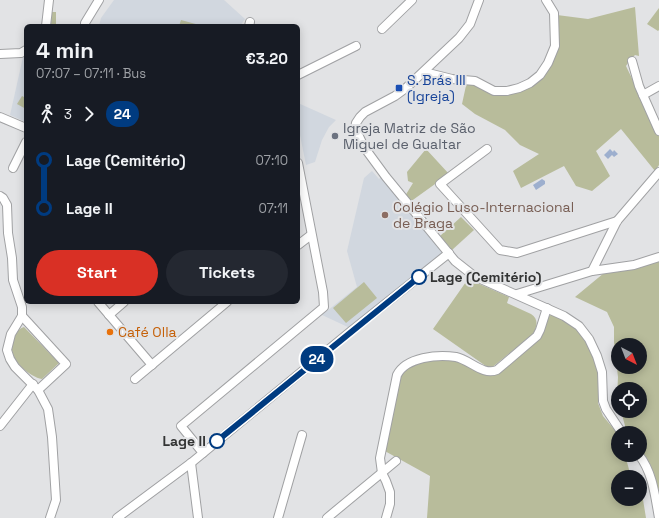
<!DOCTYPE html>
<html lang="en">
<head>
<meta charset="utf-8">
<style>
	:root { --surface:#171b24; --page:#242831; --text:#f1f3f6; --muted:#9ea1a6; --accent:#d93025 }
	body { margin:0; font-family:"Space Grotesk",sans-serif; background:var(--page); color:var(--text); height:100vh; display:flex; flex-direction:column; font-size:15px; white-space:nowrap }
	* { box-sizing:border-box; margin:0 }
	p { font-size:13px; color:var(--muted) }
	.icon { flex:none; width:22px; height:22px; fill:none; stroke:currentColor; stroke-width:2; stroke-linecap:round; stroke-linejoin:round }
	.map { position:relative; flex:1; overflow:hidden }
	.details { position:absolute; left:24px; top:24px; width:276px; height:280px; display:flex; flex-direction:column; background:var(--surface); border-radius:6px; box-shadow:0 2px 10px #0003 }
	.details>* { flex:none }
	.badge { padding:0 8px; border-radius:13px; font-size:14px; line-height:26px }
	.needle { width:26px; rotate:138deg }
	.buttons { position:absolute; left:611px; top:338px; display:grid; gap:8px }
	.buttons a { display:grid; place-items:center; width:36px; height:36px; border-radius:50%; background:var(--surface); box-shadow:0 2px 10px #0003; font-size:20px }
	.map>.badge { position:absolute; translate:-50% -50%; box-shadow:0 0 0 2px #fff }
	.legs { display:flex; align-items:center; gap:6px; height:44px; padding:0 12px; font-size:13px }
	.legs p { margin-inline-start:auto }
	.overview { display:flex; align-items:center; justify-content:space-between; height:68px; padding:0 12px }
	h1 { font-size:22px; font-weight:700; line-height:30px }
	.cta { display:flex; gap:8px; margin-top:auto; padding:8px 12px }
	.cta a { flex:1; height:46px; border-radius:24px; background:var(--accent); color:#fff; font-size:16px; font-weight:700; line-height:46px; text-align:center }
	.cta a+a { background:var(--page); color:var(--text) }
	ul { padding:0 12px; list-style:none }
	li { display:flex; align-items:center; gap:14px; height:48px; font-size:15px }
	li i { display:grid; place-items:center; width:6px; height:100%; margin:0 5px; background:currentColor }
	li i::after { content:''; width:10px; height:10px; margin:-5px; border:3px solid; border-radius:50%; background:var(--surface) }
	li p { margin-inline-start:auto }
	li:first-child i { background:linear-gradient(#0000 50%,currentColor 0) }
	li:last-child i { background:linear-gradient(currentColor 50%,#0000 0) }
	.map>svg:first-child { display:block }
</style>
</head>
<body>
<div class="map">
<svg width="659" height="518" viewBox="0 0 659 518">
	<rect width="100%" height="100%" fill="#e2e3e5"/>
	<g fill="#d1d7df">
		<path d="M114,0H224L245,19L240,26H99L101,18Z"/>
		<path d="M26,55V122L10,115L23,57Z"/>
		<path d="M298,103L336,120L329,127L322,140L315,162L306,165L298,125Z"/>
		<path d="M372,171L379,179L382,176L446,252L350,328L322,315L357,287L347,251L364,178Z"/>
	</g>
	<g fill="#b8bc9b" fill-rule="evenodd">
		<path d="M635,7L639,56L635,55L630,60L626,66L659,135V165L655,171L621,129L596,151L610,176L592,191L576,186L564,166L521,188L513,171L539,154L520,145L505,130L475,114L462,104L467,81L495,94L519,90L552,63L557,15L588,19Z"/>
		<path d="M659,8V30L658,31L647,24Z"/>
		<path d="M52,12H56V26L51,25Z"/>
		<path d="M181,20L203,26H179Z"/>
		<path d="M22,96L26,98V109L17,104Z"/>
		<path d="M426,149L449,174L410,202L405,196L413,183L408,181L407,172Z"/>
		<path d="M461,217L474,230L452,250L440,236Z"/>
		<path d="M659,260V491C655,476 651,461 640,449V433H627L621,411H640V389H618V400L617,398L618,377L614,342V327L607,312L575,297L604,273L640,268ZM618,345H640V367H618Z"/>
		<path d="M468,279L509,297L507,303L531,314C539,319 537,327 533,334L490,369L433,329Z"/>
		<path d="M364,282L377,298L346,323L333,308Z"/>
		<path d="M552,314L566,321L574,327L583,336L591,351L599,374L598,403L603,416L618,434V455H625L630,473L635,477H618V499H640V481L646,518H427L430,476L383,450L399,378L407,367L428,361L455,360L486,374L492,375L538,338L548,317Z"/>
		<path d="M24,327L59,363L42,379C30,377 13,362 12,350C12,346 13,342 14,338C17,333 18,329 24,327Z"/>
	</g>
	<g fill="#9dafce">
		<path d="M610,149L613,152L614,150L618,154L614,157L612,155L608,159L604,155Z"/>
		<path d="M542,179L545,181V184L536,190L533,185Z"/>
	</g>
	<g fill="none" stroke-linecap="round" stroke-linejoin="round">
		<defs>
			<g id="minor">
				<path d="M479,0L470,24L459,38L406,88L395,96L365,112L360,117L356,123L355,128L364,147L386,177L455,261L474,276L564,316L579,326L589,339L597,356L602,372L603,401L606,409L622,433"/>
				<path d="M46,26L49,0"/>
				<path d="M85,26V23L99,0"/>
				<path d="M249,26L250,22"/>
				<path d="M382,29L412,0"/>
				<path d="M0,54L21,53L26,50"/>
				<path d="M632,61L639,86L659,131"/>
				<path d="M424,72L452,79L475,81L494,91H507L519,88L530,83L540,75L548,63L555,46L554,13L546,0"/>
				<path d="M298,75L356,46"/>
				<path d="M643,95L659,86"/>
				<path d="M0,117L26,128"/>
				<path d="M487,149L440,184L500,250L517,253L617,221"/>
				<path d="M13,168L26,142"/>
				<path d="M0,196L3,198L7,205L8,233L12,258L13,280L22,307V316L11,334L7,350L10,359L15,367L38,390L48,409L52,437L56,500L50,518"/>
				<path d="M298,245L311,235"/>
				<path d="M592,271L634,265L659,257"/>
				<path d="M517,294L592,271L617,221L659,172"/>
				<path d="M98,302L152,365"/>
				<path d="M109,315L124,302"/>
				<path d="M22,316L66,364L38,390"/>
				<path d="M135,379L227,302"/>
				<path d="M0,426L33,384"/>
				<path d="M203,453L181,426L324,307L323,292L298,163"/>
				<path d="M639,455C653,473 655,496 659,518"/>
				<path d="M191,463L198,518"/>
				<path d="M117,518L191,463L351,331L449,253"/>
				<path d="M278,518L302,435"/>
				<path d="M327,518L396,461"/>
				<path d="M386,518L390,504V492L386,481L382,473L380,458L397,375C406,357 438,354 456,357C470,360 483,376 497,370L537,336L540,330L547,308"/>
			</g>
		</defs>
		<use href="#minor" stroke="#a0a1a3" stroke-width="10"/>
		<use href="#minor" stroke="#fff" stroke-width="8"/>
	</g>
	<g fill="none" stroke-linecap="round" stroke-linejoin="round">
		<defs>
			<path id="line-1" d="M217,441L419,277"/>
		</defs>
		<use href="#line-1" stroke="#fff" stroke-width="9"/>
		<use href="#line-1" stroke="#003b80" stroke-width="6"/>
	</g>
	<rect fill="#1a4fb4" stroke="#e2e3e5" stroke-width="1.5" x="395" y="84" width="8" height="8" rx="2"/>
	<circle fill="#6b7280" stroke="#e2e3e5" stroke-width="1.5" cx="335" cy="136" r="4"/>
	<circle fill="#8d6e63" stroke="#e2e3e5" stroke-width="1.5" cx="385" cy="215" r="4"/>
	<g fill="#fff" stroke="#003b80" stroke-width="2">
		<circle cx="419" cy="277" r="7"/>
		<circle cx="217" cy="441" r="7"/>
	</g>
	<circle fill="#e8710a" stroke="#e2e3e5" stroke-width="1.5" cx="110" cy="332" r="4"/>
	<g text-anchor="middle" stroke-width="4" stroke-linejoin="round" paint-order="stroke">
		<g font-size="14" fill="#164399" stroke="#e2e3e5" text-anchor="start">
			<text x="407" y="85">S. Brás III<tspan x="407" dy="16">(Igreja)</tspan></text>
		</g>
		<g font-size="14" fill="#5b616d" stroke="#e2e3e5" text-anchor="start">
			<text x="343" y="133">Igreja Matriz de São<tspan x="343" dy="16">Miguel de Gualtar</tspan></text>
		</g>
		<g font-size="14" fill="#785e54" stroke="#e2e3e5" text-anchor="start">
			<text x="393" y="212">Colégio Luso-Internacional<tspan x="393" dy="16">de Braga</tspan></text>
		</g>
		<g font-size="14" font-weight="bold" fill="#333434" stroke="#e2e3e5" text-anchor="start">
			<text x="430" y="282">Lage (Cemitério)</text>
			<text x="206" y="446" text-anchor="end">Lage II</text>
		</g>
		<g font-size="14" fill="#c56008" stroke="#e2e3e5" text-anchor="start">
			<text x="118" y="337">Café Olla</text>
		</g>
	</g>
</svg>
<div class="buttons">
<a><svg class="needle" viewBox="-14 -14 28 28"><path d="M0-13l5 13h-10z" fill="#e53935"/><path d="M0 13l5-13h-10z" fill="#9ea1a6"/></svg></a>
<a><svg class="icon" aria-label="locate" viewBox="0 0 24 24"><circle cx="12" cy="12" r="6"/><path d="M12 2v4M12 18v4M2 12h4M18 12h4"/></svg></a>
<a>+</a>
<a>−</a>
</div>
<b class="badge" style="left:317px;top:359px;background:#003b80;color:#fff">24</b>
<section class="details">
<div class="overview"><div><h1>4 min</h1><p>07:07 – 07:11 · Bus</p></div><b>€3.20</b></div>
<div class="legs"><svg class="icon" aria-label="walk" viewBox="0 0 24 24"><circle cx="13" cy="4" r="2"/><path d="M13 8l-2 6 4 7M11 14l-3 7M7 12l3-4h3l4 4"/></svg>3<svg class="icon" aria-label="forward" viewBox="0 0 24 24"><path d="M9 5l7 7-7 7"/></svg><b class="badge" style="background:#003b80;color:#fff">24</b></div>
<ul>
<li><i style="color:#003b80"></i><b>Lage (Cemitério)</b><p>07:10</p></li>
<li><i style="color:#003b80"></i><b>Lage II</b><p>07:11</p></li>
</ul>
<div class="cta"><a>Start</a><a>Tickets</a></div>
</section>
</div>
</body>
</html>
